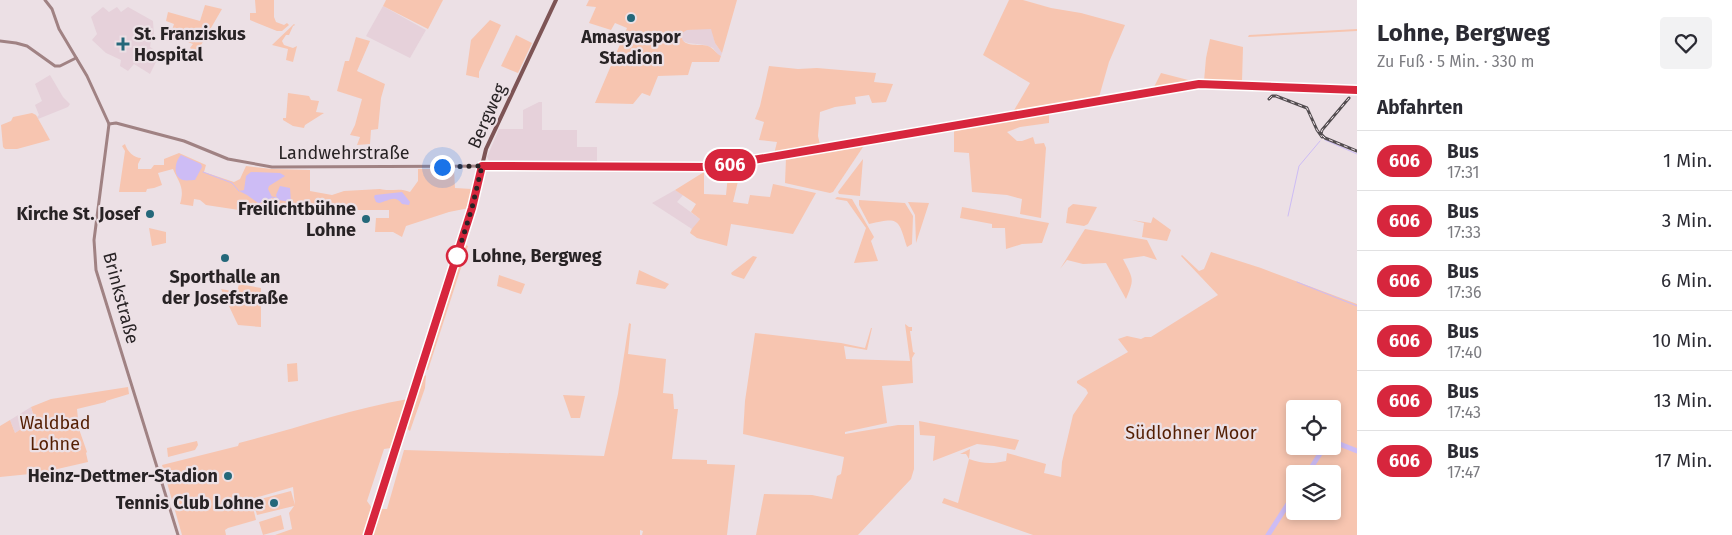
<!DOCTYPE html>
<html lang="de">
<head>
<meta charset="utf-8">
<style>
	:root { --surface:#fff; --page:#f2f2f3; --text:#2b2b33; --muted:#7c7c81; --line:#e1e1e2 }
	body { margin:0; font-family:"Fira Sans",sans-serif; background:var(--page); color:var(--text); height:100vh; display:flex; flex-direction:column; font-size:19px; white-space:nowrap }
	* { box-sizing:border-box; margin:0 }
	p { font-size:16px; color:var(--muted) }
	.icon { flex:none; width:28px; height:28px; fill:none; stroke:currentColor; stroke-width:2; stroke-linecap:round; stroke-linejoin:round }
	.map { position:relative; flex:1; overflow:hidden }
	.sheet { display:flex; flex-direction:column; background:var(--surface); width:375px }
	.sheet>* { flex:none }
	.badge { padding:0 10px; border-radius:16px; font-size:18px; line-height:32px }
	.buttons { position:absolute; left:1286px; top:400px; display:grid; gap:10px }
	.buttons a { display:grid; place-items:center; width:55px; height:55px; border-radius:5px; background:var(--surface); box-shadow:0 2px 8px #0003; font-size:25px }
	.you { position:absolute; width:25px; height:25px; margin:-12px; border:4px solid #fff; border-radius:50%; background:#1a73e8; box-shadow:0 0 0 8px #1a73e833 }
	.map>.badge { position:absolute; translate:-50% -50%; box-shadow:0 0 0 2px #fff }
	h2 { padding:0 20px; font-size:19px; line-height:45px }
	.round { display:grid; place-items:center; flex:none; width:52px; height:52px; border-radius:5px; background:var(--page) }
	.summary { display:flex; align-items:center; justify-content:space-between; height:85px; padding:0 20px }
	h1 { font-size:24px; font-weight:700; line-height:38px }
	ul { padding:0; list-style:none }
	li { display:flex; align-items:center; gap:15px; height:60px; padding:0 20px; border-top:1px solid var(--line) }
	li div { flex:1 }
	li b { display:block; font-size:19px }
	li em { font-style:normal }
	li .badge { min-width:55px; font-weight:700; text-align:center }
	main { display:flex; flex:1; min-height:0 }
	.map>svg:first-child { display:block }
</style>
</head>
<body>
<main>
<div class="map">
<svg width="1357" height="535" viewBox="0 0 1357 535">
	<rect width="100%" height="100%" fill="#ece0e5"/>
	<g fill="#e6d1da">
		<path d="M383,6L426,30L410,58L366,36Z"/>
		<path d="M103,7L109,12L117,7L121,12L128,7L153,21L154,37L151,40L150,47L159,53L158,58L150,74L134,64L128,71L120,66L121,60L106,53L92,40L97,34L91,17Z"/>
		<path d="M707,28L712,29L715,43L722,53L721,56L718,55L713,48L705,45L688,43L683,41L681,37L682,33L686,30Z"/>
		<path d="M50,75L63,97L70,104L68,107L38,119L37,117L39,115L35,105L42,101L35,84Z"/>
		<path d="M539,102H542V130H577V147H597V164L489,161L487,157L499,129H523V110Z"/>
		<path d="M675,190L683,195L677,202L700,219L697,225L692,229L652,203Z"/>
		<path d="M31,407L35,420L15,433L10,420Z"/>
	</g>
	<g fill="#f7c5b0" fill-rule="evenodd">
		<path d="M255,0H274V17L276,22L284,25L287,23L289,25L282,31H277L250,20V13H256Z"/>
		<path d="M386,0H443L428,29L383,6Z"/>
		<path d="M589,0H737L722,53L715,43L711,29L687,30L682,33C679,49 700,43 708,46C714,48 716,54 721,56L719,62H692L688,75L658,76L650,96L642,93L633,104L595,103L627,28L615,23L611,30L589,23L596,7L586,6Z"/>
		<path d="M1009,0H1023L1051,8L1081,13L1125,25L1109,62L1099,97L1013,112L1030,83L983,55Z"/>
		<path d="M205,5L222,9L197,52L190,48L193,44L183,40V38L171,33L174,24L166,21L168,12L200,21Z"/>
		<path d="M490,20L501,25L479,72V78L466,75L471,40Z"/>
		<path d="M294,24L295,25L293,26L289,35H286L282,41L284,45L293,48L297,46L293,62L286,60L288,49L272,45Z"/>
		<path d="M1357,29V31L1248,37L1249,35Z"/>
		<path d="M516,35L532,43L518,73L501,66Z"/>
		<path d="M356,37L370,41L357,71L385,84L381,98L378,129L371,130L370,144L357,145L360,137L350,135L355,125L362,99L337,91L345,61H349Z"/>
		<path d="M1210,39L1243,47L1242,82L1204,81L1206,58Z"/>
		<path d="M769,66L798,69L817,68L876,73L874,82L893,84L886,102L872,103L869,95L855,97L856,104L835,107L820,112L818,136L820,145L774,154L777,142L759,140L764,122L755,119L760,106Z"/>
		<path d="M1161,73L1192,81L1154,87Z"/>
		<path d="M288,93L309,96L311,100L319,101L316,112L324,113L305,125L304,128L293,126L283,120V118H286Z"/>
		<path d="M32,113L36,115L50,140L17,149H5L3,147L1,125L11,121L13,117Z"/>
		<path d="M1049,113V123L1020,127L1007,132L1017,141H1022L1033,137L1035,144L1044,143L1046,148L1041,218L1020,214L1022,199L1007,195L972,192L969,153L954,152V130Z"/>
		<path d="M125,144C127,151 134,158 141,158L138,164V169H151L154,165H164V159L179,153L206,165L204,172L234,182L240,179L246,166L272,169L310,170V191L332,195L344,191L380,189C391,192 399,187 410,192L418,181V169H454L455,188L472,189L469,208L449,212L406,226L402,237L393,232H375L376,218H389V210H239L206,205L200,200L194,199L193,206L180,204C185,187 179,183 173,169L158,173L162,185L154,188L147,189L146,192H119L125,151L122,146Z"/>
		<path d="M865,144L833,192L830,193L785,183L786,158Z"/>
		<path d="M863,159L860,196L839,194L838,192Z"/>
		<path d="M704,172V194L726,195L728,175L739,177L733,202L748,204L750,195L770,197L773,184L816,193L793,234L731,224L727,246L697,238L690,233C692,227 697,224 700,219L691,212L696,204L675,190Z"/>
		<path d="M837,197L852,199L874,237L871,241L878,261L854,263L866,228L847,201L835,199Z"/>
		<path d="M859,200L905,203L913,216L912,244L907,247C898,219 900,217 869,224L859,205Z"/>
		<path d="M908,202L929,203L916,243L915,215Z"/>
		<path d="M1073,204L1097,207L1088,224L1084,226L1066,223L1068,208Z"/>
		<path d="M962,207L1049,223L1042,243L1022,244L1006,249L1005,228H992V224L960,218Z"/>
		<path d="M1153,217L1171,230L1167,241L1142,237L1144,223L1132,220L1151,223Z"/>
		<path d="M149,228L166,232V243L152,246Z"/>
		<path d="M1085,229L1147,240L1157,260L1144,256L1123,259C1133,279 1135,278 1126,299L1106,263L1083,264L1067,260L1060,269Z"/>
		<path d="M463,244L468,246L428,370L424,369Z"/>
		<path d="M1211,252L1261,268L1357,304V535H1033L942,503L944,498L958,503L969,459L966,454H960L970,449L969,459C982,464 993,464 1006,461L1007,453L1046,464L1044,473L1061,477L1062,462L1073,415L1088,393L1086,389L1077,383V381L1128,352L1118,339L1127,336L1141,339L1145,337H1151L1218,295L1181,256L1182,255L1199,271L1204,269ZM1295,409H1332V446H1295ZM1295,474H1332V511H1295Z"/>
		<path d="M753,256L757,257L744,279L732,275L731,273Z"/>
		<path d="M639,270L669,284L665,289L636,284Z"/>
		<path d="M499,275L525,284L521,294L497,286Z"/>
		<path d="M239,284L261,288V327L238,325L236,321L221,289L237,292Z"/>
		<path d="M629,323L631,324L628,354L666,359L663,393L673,394L674,409H678L672,459L707,460V464L735,465L727,535H642L643,531L640,530V535H370L378,509H387L404,450L604,456L618,394Z"/>
		<path d="M905,324L909,327H912V331H910L913,352L915,353L912,358L913,383L882,386L887,423L845,432V434L898,425H914V469L911,479L858,535H756L764,494L812,495L832,499L837,476L841,474L844,457L743,434L745,401L755,333L841,343L865,348L871,328H872L867,350L844,346L846,359L910,361Z"/>
		<path d="M297,363L298,381L288,382L287,364Z"/>
		<path d="M426,375L425,388L410,431L405,427L420,379Z"/>
		<path d="M128,387L129,394L106,401V402L77,409L79,429L87,452L86,453L88,462L40,473L0,477V426L10,420L15,433L35,420L31,407L51,399Z"/>
		<path d="M563,395L585,396L580,418H571Z"/>
		<path d="M408,399L391,448L384,449L367,501L372,508L363,535H275L292,529L289,513L294,506L257,515L253,501L291,491L295,505L293,487L251,499L256,520L228,528L225,530L226,535H182L162,465L238,446L239,443C295,429 350,409 408,399Z"/>
		<path d="M919,421L1019,440L1015,450L994,446L977,444L933,461L935,436L920,435Z"/>
		<path d="M197,441L198,445L195,450L168,457L167,448Z"/>
		<path d="M281,515L284,529L263,535L259,522Z"/>
	</g>
	<g fill="#cdbcf5">
		<path d="M181,155L201,164L202,167L195,180C192,180 186,181 183,180C172,177 175,161 181,155Z"/>
		<path d="M251,172L280,173L285,176L269,186L268,189L272,197L270,201L258,203L247,195L239,191L244,190L246,176Z"/>
		<path d="M280,186L290,188L291,202L278,200L276,195Z"/>
		<path d="M402,192L410,202L409,205L402,204C395,194 389,201 379,203L376,202L374,197L375,195Z"/>
	</g>
	<g fill="none" stroke-linecap="round" stroke-linejoin="round">
		<g stroke="#cdbcf5" stroke-width="1">
			<path d="M1325,140L1357,154"/>
			<path d="M203,172L232,183L239,191"/>
			<path d="M272,197L277,198"/>
			<path d="M1288,216L1299,166L1320,141"/>
			<path d="M1297,282L1357,306"/>
			<path d="M41,443H44V440L42,442L45,443V445L44,444L46,438"/>
		</g>
		<g stroke="#cdbcf5" stroke-width="5">
			<path d="M1332,441L1357,451"/>
			<path d="M1307,474L1325,446"/>
			<path d="M1268,535L1295,493"/>
		</g>
		<g stroke="#a08283" stroke-width="3">
			<path d="M45,0L52,9L59,29L87,76L109,124L94,240L96,270L178,535"/>
			<path d="M0,41L16,43L27,46L55,66H60L76,58"/>
			<path d="M109,124L116,123L184,141L228,159L272,167L500,166L704,168L721,166L1199,84L1357,90"/>
		</g>
		<path stroke="#7d5455" stroke-width="4" d="M368,535L472,208L486,149L556,0"/>
		<defs>
			<g id="rail">
				<path d="M1349,98L1322,130L1321,134L1325,138L1357,151"/>
				<path d="M1269,99L1272,96H1276L1307,108L1317,130L1322,137"/>
			</g>
		</defs>
		<use href="#rail" stroke="#534d50" stroke-width="3"/>
		<use href="#rail" stroke="#ece0e5" stroke-width="1" stroke-dasharray="4" stroke-linecap="butt"/>
	</g>
	<g fill="none" stroke-linecap="round" stroke-linejoin="round">
		<defs>
			<path id="line" d="M368,535L472,208L482,166L712,167L1199,84L1357,90"/>
		</defs>
		<use href="#line" stroke="#fff" stroke-width="11"/>
		<use href="#line" stroke="#d7263d" stroke-width="8"/>
		<path stroke="#282325" stroke-width="5" stroke-dasharray="0 9" d="M442,167L482,166L472,208L457,256"/>
	</g>
	<g fill="#24687a" stroke="#ece0e5" stroke-width="2">
		<circle cx="631" cy="18" r="5"/>
		<path d="M120.5 36.5h5v5h5v5h-5v5h-5v-5h-5v-5h5z"/>
		<circle cx="150" cy="214" r="5"/>
		<circle cx="366" cy="219" r="5"/>
		<circle cx="225" cy="258" r="5"/>
		<circle cx="228" cy="476" r="5"/>
		<circle cx="274" cy="503" r="5"/>
	</g>
	<circle fill="#fff" stroke="#d7263d" stroke-width="2.5" cx="457" cy="256" r="10"/>
	<g text-anchor="middle" stroke-width="4.5" stroke-linejoin="round" paint-order="stroke">
		<g font-size="18" font-weight="bold" fill="#282325" stroke="#ece0e5" text-anchor="end">
			<text x="134" y="40" text-anchor="start">St. Franziskus<tspan x="134" dy="21">Hospital</tspan></text>
			<text x="631" y="43" text-anchor="middle">Amasyaspor<tspan x="631" dy="21">Stadion</tspan></text>
			<text x="356" y="215">Freilichtbühne<tspan x="356" dy="21">Lohne</tspan></text>
			<text x="140" y="220">Kirche St. Josef</text>
			<text x="225" y="283" text-anchor="middle">Sporthalle an<tspan x="225" dy="21">der Josefstraße</tspan></text>
			<text x="218" y="482">Heinz-Dettmer-Stadion</text>
			<text x="264" y="509">Tennis Club Lohne</text>
		</g>
		<g font-size="18" fill="#282325" stroke="#ece0e5">
			<text transform="translate(487 116) rotate(-66)" y="6">Bergweg</text>
			<text x="344" y="159">Landwehrstraße</text>
			<text transform="translate(121 298) rotate(75)" y="6">Brinkstraße</text>
		</g>
		<g font-size="18" font-weight="bold" fill="#282325" stroke="#ece0e5" text-anchor="start">
			<text x="472" y="262">Lohne, Bergweg</text>
		</g>
		<g font-size="18" fill="#541e02" stroke="#ece0e5">
			<text x="55" y="429">Waldbad<tspan x="55" dy="21">Lohne</tspan></text>
			<text x="1191" y="439">Südlohner Moor</text>
		</g>
	</g>
</svg>
<div class="buttons">
<a><svg class="icon" aria-label="locate" viewBox="0 0 24 24"><circle cx="12" cy="12" r="6"/><path d="M12 2v4M12 18v4M2 12h4M18 12h4"/></svg></a>
<a><svg class="icon" aria-label="layers" viewBox="0 0 24 24"><path d="M12 4l9 5-9 5-9-5zM3 14l9 5 9-5"/></svg></a>
</div>
<div class="you" style="left:442px;top:167px"></div>
<b class="badge" style="left:730px;top:165px;background:#d7263d;color:#fff">606</b>
</div>
<section class="sheet">
<div class="summary"><div><h1>Lohne, Bergweg</h1><p>Zu Fuß · 5 Min. · 330 m</p></div><a class="round"><svg class="icon" aria-label="heart" viewBox="0 0 24 24"><path d="M12 20l-8-8c-3-5 5-10 8-4 3-6 11-1 8 4z"/></svg></a></div>
<h2>Abfahrten</h2>
<ul>
<li><span class="badge" style="background:#d7263d;color:#fff">606</span><div><b>Bus</b><p>17:31</p></div><em>1 Min.</em></li>
<li><span class="badge" style="background:#d7263d;color:#fff">606</span><div><b>Bus</b><p>17:33</p></div><em>3 Min.</em></li>
<li><span class="badge" style="background:#d7263d;color:#fff">606</span><div><b>Bus</b><p>17:36</p></div><em>6 Min.</em></li>
<li><span class="badge" style="background:#d7263d;color:#fff">606</span><div><b>Bus</b><p>17:40</p></div><em>10 Min.</em></li>
<li><span class="badge" style="background:#d7263d;color:#fff">606</span><div><b>Bus</b><p>17:43</p></div><em>13 Min.</em></li>
<li><span class="badge" style="background:#d7263d;color:#fff">606</span><div><b>Bus</b><p>17:47</p></div><em>17 Min.</em></li>
</ul>
</section>
</main>
</body>
</html>
